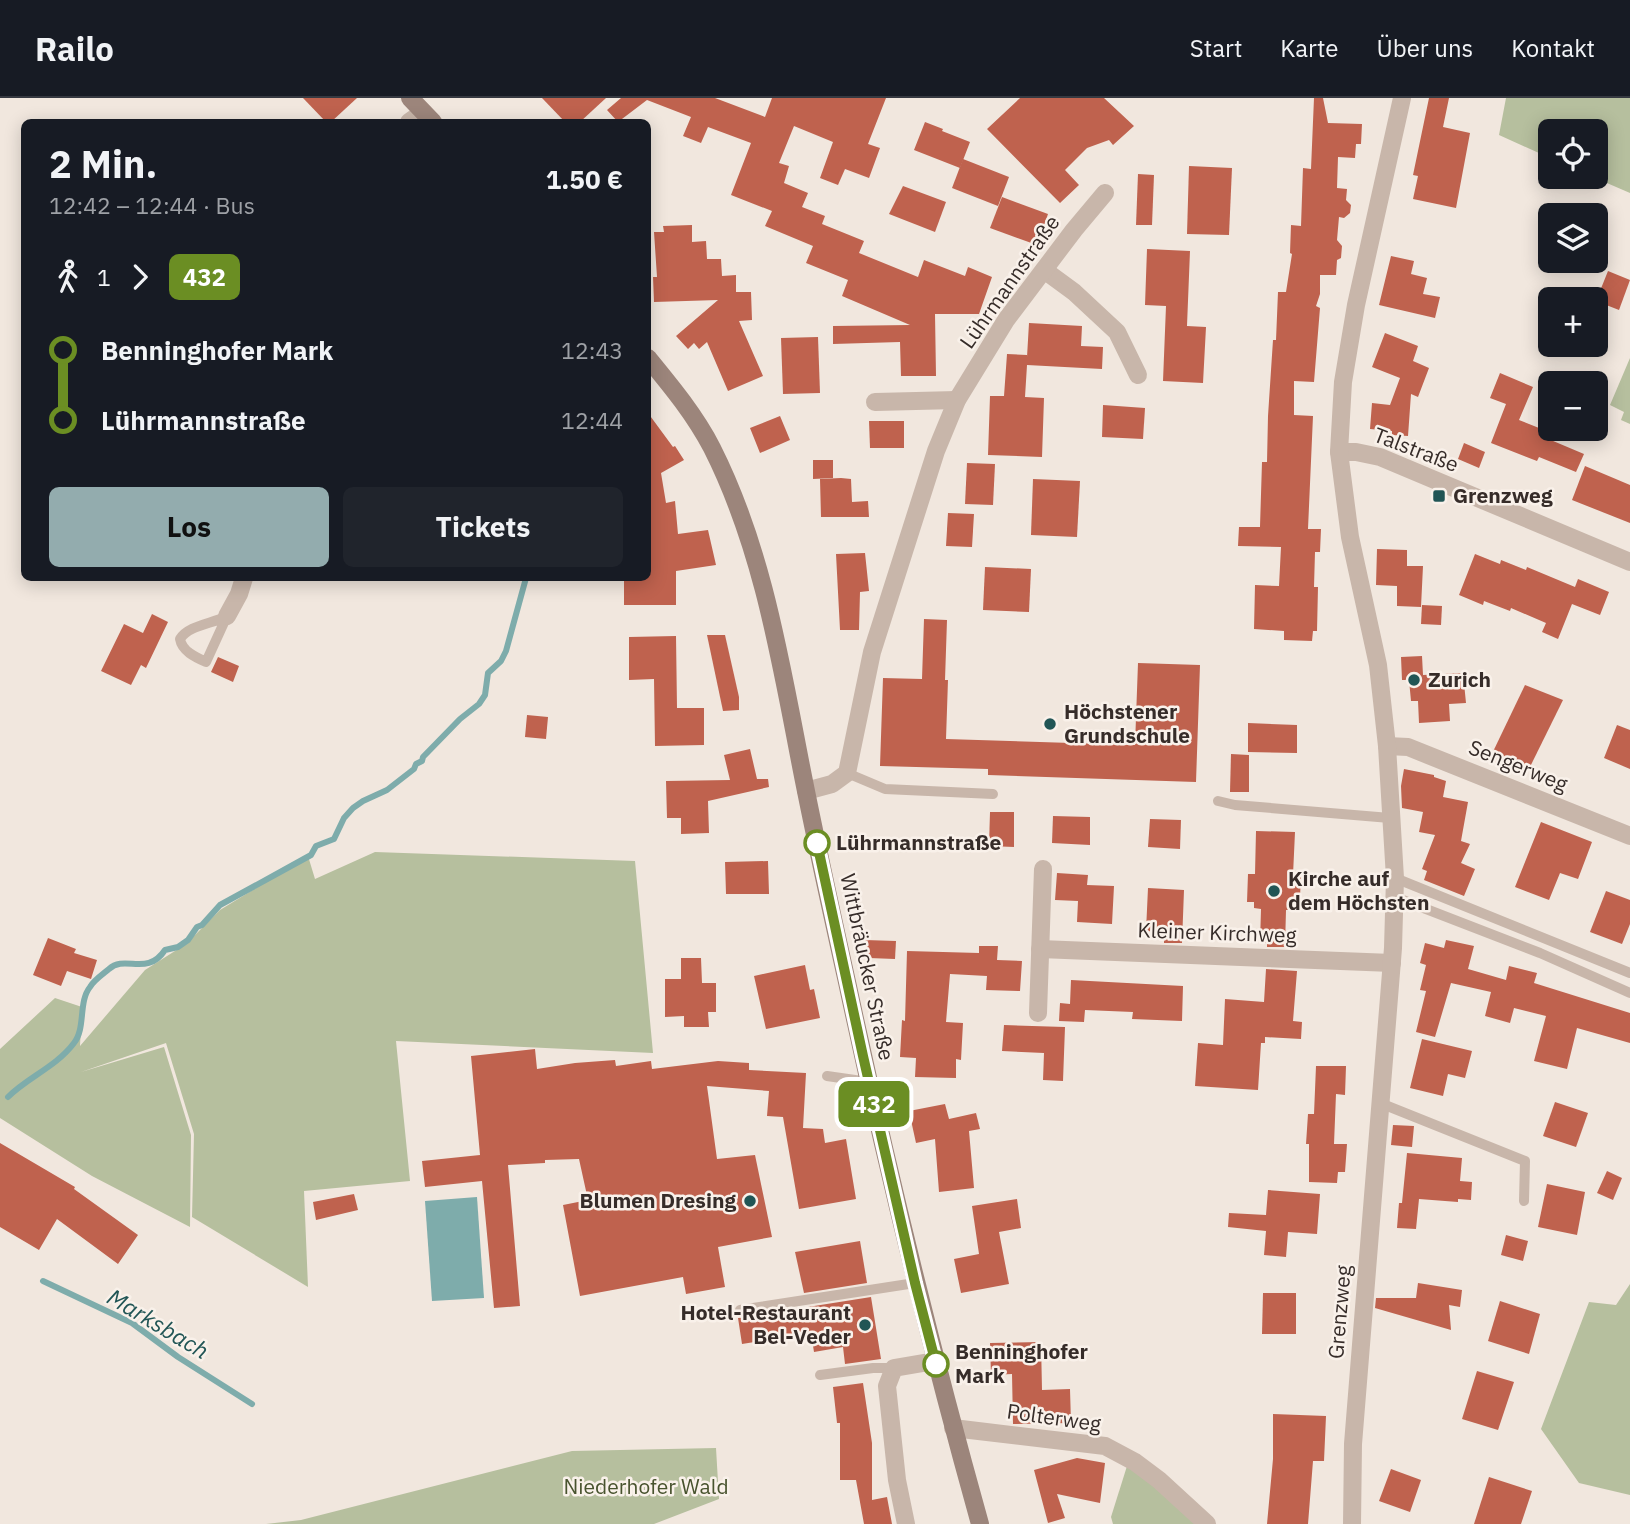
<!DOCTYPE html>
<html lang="de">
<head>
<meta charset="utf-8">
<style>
	:root { --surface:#171b24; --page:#20242c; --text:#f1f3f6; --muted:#9ea1a6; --line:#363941; --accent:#93acae }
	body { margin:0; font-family:"IBM Plex Sans",sans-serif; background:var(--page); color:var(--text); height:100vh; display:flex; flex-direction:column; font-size:26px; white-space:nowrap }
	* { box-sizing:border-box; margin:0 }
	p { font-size:23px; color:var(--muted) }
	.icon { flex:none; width:38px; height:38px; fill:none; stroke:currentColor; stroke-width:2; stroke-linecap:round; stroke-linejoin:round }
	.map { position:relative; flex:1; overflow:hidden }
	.panel { position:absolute; left:21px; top:21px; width:630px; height:462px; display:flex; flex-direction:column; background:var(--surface); border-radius:10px; box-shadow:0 4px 18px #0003 }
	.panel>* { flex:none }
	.badge { padding:0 14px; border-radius:10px; font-size:24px; line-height:46px }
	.buttons { position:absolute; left:1538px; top:21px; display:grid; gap:14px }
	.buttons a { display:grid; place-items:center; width:70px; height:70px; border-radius:10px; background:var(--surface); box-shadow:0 4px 18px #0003; font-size:35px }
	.map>.badge { position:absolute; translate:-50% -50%; box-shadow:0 0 0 4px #fff }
	.legs { display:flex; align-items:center; gap:10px; height:77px; padding:0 28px; font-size:23px }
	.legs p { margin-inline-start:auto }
	.summary { display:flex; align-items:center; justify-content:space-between; height:119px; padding:0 28px }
	h1 { font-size:38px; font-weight:700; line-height:52px }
	.button { display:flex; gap:14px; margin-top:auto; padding:14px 28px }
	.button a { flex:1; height:80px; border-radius:10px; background:var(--accent); color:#111; font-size:28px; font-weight:700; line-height:80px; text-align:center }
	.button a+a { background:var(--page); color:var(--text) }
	ul { padding:0 28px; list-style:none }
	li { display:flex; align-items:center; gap:24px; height:70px; font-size:26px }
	li i { display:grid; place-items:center; width:10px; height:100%; margin:0 9px; background:currentColor }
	li i::after { content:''; width:18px; height:18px; margin:-9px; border:5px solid; border-radius:50%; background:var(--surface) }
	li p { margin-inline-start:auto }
	li:first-child i { background:linear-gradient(#0000 50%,currentColor 0) }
	li:last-child i { background:linear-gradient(currentColor 50%,#0000 0) }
	header { display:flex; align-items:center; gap:42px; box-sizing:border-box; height:98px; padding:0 35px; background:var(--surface); border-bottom:2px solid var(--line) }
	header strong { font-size:33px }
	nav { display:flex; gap:38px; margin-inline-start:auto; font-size:24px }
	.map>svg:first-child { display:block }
</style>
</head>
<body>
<header>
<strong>Railo</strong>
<nav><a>Start</a><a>Karte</a><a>Über uns</a><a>Kontakt</a></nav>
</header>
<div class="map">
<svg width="1630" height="1426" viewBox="0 0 1630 1426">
	<rect width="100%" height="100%" fill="#f1e7de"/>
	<g fill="#b6bf9e">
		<path d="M1506,0H1630V95L1593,79H1596V33H1550V60L1499,37Z"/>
		<path d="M1630,260V326L1621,322L1624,314L1610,307Z"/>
		<path d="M375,754L635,763L653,955L396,943L410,1083L304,1093L308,1189L192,1119L194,1036L166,945L81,974L164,949L191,1037L190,1129L92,1078L0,1020V951L55,900L82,909L80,948L145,872L186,846L220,812L308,758L315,781Z"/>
		<path d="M1630,1186V1397L1579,1385L1541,1331L1589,1204L1616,1207Z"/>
		<path d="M716,1350L719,1401L654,1426H266L301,1422L572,1353Z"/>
		<path d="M1127,1368L1166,1396L1198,1426H1113L1111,1419Z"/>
	</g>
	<path fill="#7eacab" d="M477,1099L484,1200L432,1203L425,1103Z"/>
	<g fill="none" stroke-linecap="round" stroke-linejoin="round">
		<g stroke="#7eacab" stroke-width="6">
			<path d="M8,999C28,979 56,969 74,945C86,930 78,904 90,889C94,882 103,876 109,871C125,856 147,879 165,852L178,849L188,842L197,829L202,827L220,807L311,757L316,748L334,741L344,720L353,710L363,703L387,692L414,671L416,666L422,663L423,659L460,621L479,606L485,597L488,575L501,563L506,553L526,480"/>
			<path d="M43,1183L132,1225L178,1259L252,1306"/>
		</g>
	</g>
	<g fill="#bf624e">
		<path d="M303,0H357L331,24H326Z"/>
		<path d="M542,0H606L580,24H565Z"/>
		<path d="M621,0H715L765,19L772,0H886L868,46L880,50L869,80L845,71L838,87L820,80L833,44L794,28L779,65L789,68L784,85L808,95L802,109L825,118L822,126L864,143L859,155L918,179L924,162L965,178L968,169L992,179L979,216H935L936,278H901L900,244L833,246V228L910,227L842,198L848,182L806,165L813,148L765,128L772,113L731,97L751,45L708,29L701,45L683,38L691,19L647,2L618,24L607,12Z"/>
		<path d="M1020,0H1104L1134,28L1113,47L1109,42L1087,50L1065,72L1079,87L1060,105L987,31Z"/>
		<path d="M1314,0H1323L1328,25L1362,26L1361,46H1356L1355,60L1338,59L1337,90L1347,91L1346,102L1351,107L1350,115L1344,120L1339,119L1337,142L1342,148L1341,160L1337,162L1336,177H1320V196L1316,208L1320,210L1314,284L1294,283V317L1313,318L1308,431H1321L1320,454H1315L1314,489H1318L1317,533H1313L1312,543L1284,542V533L1254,531L1255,487L1279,488L1281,449L1238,448L1239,429H1260L1262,364H1267L1268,318L1273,242H1276L1278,194H1286L1292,156L1290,155L1291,127L1301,128L1303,70L1311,71Z"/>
		<path d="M1429,0H1449L1443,29L1470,35L1456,110L1413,101L1418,78L1413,77Z"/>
		<path d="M925,24L943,31L942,33L970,44L960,70L914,52Z"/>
		<path d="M963,61L1009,79L998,108L952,90Z"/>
		<path d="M1189,68L1232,70L1229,137L1187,136Z"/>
		<path d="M1138,76L1154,77L1152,127H1136Z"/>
		<path d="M903,88L946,104L935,134L889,116Z"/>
		<path d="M1002,99L1048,116L1037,147L990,130Z"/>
		<path d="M692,127V144L706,143L707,161H721L722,178L736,177V194H751L752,222L739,223L763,278L728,293L707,244L699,251L694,245L688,251L676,238L718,202L654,204L653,179H657L654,134H664L663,128Z"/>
		<path d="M1147,151L1190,153L1187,228L1206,229L1203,285L1163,283L1166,208L1145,207Z"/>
		<path d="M1391,158L1414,163L1411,176L1427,180L1423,196L1440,199L1435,220L1379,207Z"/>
		<path d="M1608,173L1630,182L1619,212L1596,203Z"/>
		<path d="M1029,225L1082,228L1081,248L1103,249L1102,271L1027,267L1025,299L1044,300L1042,359L988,357L990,298H1004L1007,256L1027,257V259Z"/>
		<path d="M1385,235L1418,248L1413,263L1429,270L1418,299L1411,296L1408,338L1392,337V333L1370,331L1372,305L1390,307L1400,280L1372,269Z"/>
		<path d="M818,239L820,295L783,296L781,240Z"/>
		<path d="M1500,275L1533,289L1519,322L1549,334L1546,340L1584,356L1576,374L1539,359L1537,363L1491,345L1506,306L1490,300Z"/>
		<path d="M1103,307L1145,310L1143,341L1102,339Z"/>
		<path d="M648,315L673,349L675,348L684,362L661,375L666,405L675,403L678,436L708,432L716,467L676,473V507H624V480H648Z"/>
		<path d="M780,318L790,342L760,355L750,330Z"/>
		<path d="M869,323H904V350H870Z"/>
		<path d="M1464,345L1485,354L1479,370L1458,361Z"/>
		<path d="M813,362H833V380L813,381Z"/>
		<path d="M967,365L995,366L993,407L965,406Z"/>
		<path d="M1585,368L1630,387V425L1572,402Z"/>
		<path d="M841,380L851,381L852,404L868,403L869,419H821L820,381Z"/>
		<path d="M1033,381L1080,383L1077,439L1031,437Z"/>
		<path d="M948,415L974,416L972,449L946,448Z"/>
		<path d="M1377,451L1407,452V468H1423L1421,509L1397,508V488L1376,487Z"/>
		<path d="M865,455L869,493L860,494L859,532H840L836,456Z"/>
		<path d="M1475,456L1500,466L1501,462L1526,472L1527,469L1575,489L1578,481L1609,494L1600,517L1572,506L1558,541L1542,534L1546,525L1511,510L1510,513L1484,503L1483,507L1459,497Z"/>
		<path d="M985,469L1031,471L1029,514L983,512Z"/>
		<path d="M1422,507L1442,508L1441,527L1421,526Z"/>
		<path d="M152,516L168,524L146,570L141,567L131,587L101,573L124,526L143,535Z"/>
		<path d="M924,521L947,522L945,582H948L946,641L1135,647L1138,565L1200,567L1196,684L988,677V671L880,668L883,580L922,581Z"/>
		<path d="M707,537H725L739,599V612L723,613Z"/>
		<path d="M676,538L677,610H704V647L655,648L654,581L629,582V539Z"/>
		<path d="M1422,558L1423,577L1463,575L1466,605L1449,606L1450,623L1419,625L1418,603H1411L1409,582H1402L1401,559Z"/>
		<path d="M218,559L239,568L233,584L211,574Z"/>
		<path d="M1525,587L1563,602L1526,677L1489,662Z"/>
		<path d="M527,617L548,619L546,641L525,639Z"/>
		<path d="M1248,625L1297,627V655L1248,654Z"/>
		<path d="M1617,627L1630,632V671L1604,660Z"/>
		<path d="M750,651L757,681H768L769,689L708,703L709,735L681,736V720H667L666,683L730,682L724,657Z"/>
		<path d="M1231,656L1249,657V694H1230Z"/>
		<path d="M1404,671L1434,677V679L1446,683L1443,699L1468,704L1461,743L1470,746L1461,765L1475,771L1464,798L1424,782L1427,773L1422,771L1435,737L1419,734L1423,714L1402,710L1401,688Z"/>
		<path d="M990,714H1014V749L989,748Z"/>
		<path d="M1053,718L1090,719V747L1052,745Z"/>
		<path d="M1150,721L1181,722L1180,751L1148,749Z"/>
		<path d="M1541,724L1592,744L1578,781L1560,775L1549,802L1515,789Z"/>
		<path d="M1256,733L1295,734L1293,777L1301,778L1300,799H1293V812H1286L1285,849H1267V845H1260L1261,811L1254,810V804H1247L1248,776H1255Z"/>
		<path d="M768,763L769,796H726L725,764Z"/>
		<path d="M1057,775L1088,777L1087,787L1114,788L1112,826L1077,824L1078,803L1055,802Z"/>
		<path d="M1148,790L1184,792L1182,845H1164V834L1146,833Z"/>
		<path d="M1606,793L1630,802V826L1622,846L1590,834Z"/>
		<path d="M48,840L76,851L74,855L97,862L91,881L67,873L61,888L33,877Z"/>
		<path d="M865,842L896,843L895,861L869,860Z"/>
		<path d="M1446,842L1474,848L1468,871L1506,882L1509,868L1537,875L1534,885L1630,915V945L1577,930L1567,971L1534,963L1546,918L1514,910L1510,925L1485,918L1491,894L1451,885L1435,939L1416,934L1426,893L1420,892L1426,867L1420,865L1425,845L1444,850Z"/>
		<path d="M979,848H998L997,862L1022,863L1020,893L986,892L987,878L950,876L946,924L963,925L961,962L956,961V980L915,979L916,960L900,959L902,922L905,923L907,853L979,855Z"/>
		<path d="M681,860H701L702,885H716V914H708L709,929H684V918L665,919V881H681Z"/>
		<path d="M805,867L810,892L814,891L820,920L766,931L754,878Z"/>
		<path d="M1266,871L1297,873L1293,923L1302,924L1301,941L1265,939V945H1261L1258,992L1195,988L1198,945L1223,947L1225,901L1264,904Z"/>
		<path d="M1071,882L1183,888L1182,923L1132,921L1133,914L1085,912L1084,924L1059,923L1060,905L1070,906Z"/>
		<path d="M1004,927L1065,929L1063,983L1043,982L1044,955L1002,953Z"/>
		<path d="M1422,941L1472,953L1465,980L1448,976L1443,998L1410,990Z"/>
		<path d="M535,951L537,971L575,965L615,962L616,968L651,963L652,971L718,963L749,965V972L806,975L803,1030L823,1031L825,1045L846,1041L856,1101L799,1111L783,1019L767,1018L769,993L707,988L717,1061L755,1057L772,1139L718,1149L725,1189L686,1196L683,1179L580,1198L563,1107L588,1102L579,1061L545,1062V1065L508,1067L520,1208L494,1210L482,1083L425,1089L422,1063L480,1057L471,958Z"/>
		<path d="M1316,968H1346L1345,997L1336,996L1334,1046H1347L1345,1074H1338L1337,1085L1309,1084V1046H1306L1308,1016H1314Z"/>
		<path d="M1555,1004L1588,1015L1576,1049L1543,1038Z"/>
		<path d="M945,1006L949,1021L976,1015L980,1031L969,1033L974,1090L939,1094L935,1041L916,1045L909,1013Z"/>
		<path d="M1393,1027L1414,1028L1412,1049L1391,1047Z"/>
		<path d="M0,1045L75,1089L74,1091L138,1137L118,1166L57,1121L39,1152L0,1129Z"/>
		<path d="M1407,1055L1462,1060L1460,1083L1472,1084L1471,1102L1458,1101V1104L1419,1101L1416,1131L1397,1130L1399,1105H1402Z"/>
		<path d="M1607,1073L1622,1080L1613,1102L1597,1095Z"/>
		<path d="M1547,1086L1585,1094L1577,1137L1538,1129Z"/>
		<path d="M1268,1092L1320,1096L1317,1136L1288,1134L1286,1159L1264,1157L1266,1133L1228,1129L1229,1115L1266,1117Z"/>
		<path d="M354,1096L358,1112L316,1122L313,1104Z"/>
		<path d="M1017,1101L1021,1130L999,1134L1009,1186L961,1195L954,1161L979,1156L972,1108Z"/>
		<path d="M1506,1137L1528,1143L1523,1163L1501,1157Z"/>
		<path d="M860,1143L867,1185L804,1195L795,1154Z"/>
		<path d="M1418,1185L1462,1192L1460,1209L1449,1207L1451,1232L1375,1210L1376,1200H1416Z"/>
		<path d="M1263,1195H1296V1236H1262Z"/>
		<path d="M871,1199L881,1261L845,1266L843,1249L814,1254L811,1235L742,1246L738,1220Z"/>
		<path d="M1500,1203L1540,1216L1529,1256L1488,1243Z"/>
		<path d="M1041,1244L1042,1292L1070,1291L1071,1325L1013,1326L1012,1276L991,1277L990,1245Z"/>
		<path d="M1477,1273L1514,1284L1498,1332L1462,1321Z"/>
		<path d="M863,1285L872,1345V1402L887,1399L892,1426H864L856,1382H840V1325H837L833,1289Z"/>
		<path d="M1273,1316L1326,1318L1324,1363H1313L1308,1426H1267L1273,1361Z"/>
		<path d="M1077,1360L1105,1365L1100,1405L1057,1396L1065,1420L1048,1425L1034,1372Z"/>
		<path d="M1391,1371L1421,1382L1410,1414L1379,1403Z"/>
		<path d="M1489,1379L1532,1393L1521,1426H1474Z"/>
	</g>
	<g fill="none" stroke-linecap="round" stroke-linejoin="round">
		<g stroke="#c8b6aa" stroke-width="10">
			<path d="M227,518L206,564C195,559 182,553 180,541C189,527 212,526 227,518Z"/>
			<path d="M847,675L885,691L993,696"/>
			<path d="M1218,703L1235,707L1390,720"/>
			<path d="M1395,780L1630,875"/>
			<path d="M1395,799L1540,855L1630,895"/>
			<path d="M827,978L869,984"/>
			<path d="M1380,1005L1525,1063L1524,1103"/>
			<path d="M740,1212L915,1185"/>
			<path d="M820,1277L873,1270H894"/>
		</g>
		<g stroke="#c8b6aa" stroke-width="18">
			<path d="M409,24L423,14"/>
			<path d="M1044,172L1074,194L1117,234L1138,277"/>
			<path d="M875,304L957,302"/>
			<path d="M1339,354H1356L1380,359L1630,464"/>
			<path d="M227,518L239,496L244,480"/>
			<path d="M1387,648L1408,649L1630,738"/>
			<path d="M806,693L832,686L847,675L872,554L936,353L957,302L1006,222L1074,132L1105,95"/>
			<path d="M1040,851L1392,865"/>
			<path d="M1038,915L1043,771"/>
			<path d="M953,1330L1105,1348L1135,1364L1159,1382L1207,1426"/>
			<path d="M906,1426L897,1382L887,1288L894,1270L935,1263"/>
			<path d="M1352,1426L1353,1346L1393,850L1395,780L1387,648L1378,567L1350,439L1339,354L1343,284L1356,207L1402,0"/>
		</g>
		<g stroke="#9c857b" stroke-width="18">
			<path d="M410,0L433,24"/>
			<path d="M648,260C671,288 695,317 712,350C762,449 780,560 801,668C815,740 831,812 847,884C886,1066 930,1247 980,1426"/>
		</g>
	</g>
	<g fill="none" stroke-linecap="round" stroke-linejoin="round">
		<defs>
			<path id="line-1" d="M817,745L863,958L915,1185L936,1266"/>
		</defs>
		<use href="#line-1" stroke="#fff" stroke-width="16"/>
		<use href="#line-1" stroke="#6b8e23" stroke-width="10"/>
	</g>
	<g fill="#215555" stroke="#f9f1ea" stroke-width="2.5">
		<rect x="1432" y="391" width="14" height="14" rx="3.5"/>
		<circle cx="1414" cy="582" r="7"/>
		<circle cx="1050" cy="626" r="7"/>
		<circle cx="1274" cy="793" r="7"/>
		<circle cx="750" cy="1103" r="7"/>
		<circle cx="865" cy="1227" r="7"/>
	</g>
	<g fill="#fff" stroke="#6b8e23" stroke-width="3.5">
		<circle cx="817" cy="745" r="12"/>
		<circle cx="936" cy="1266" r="12"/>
	</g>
	<g text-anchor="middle" stroke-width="5" stroke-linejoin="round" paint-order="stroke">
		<g font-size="21" fill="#362c29" stroke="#f9f1ea">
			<text transform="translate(1010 184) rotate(-55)" y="7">Lührmannstraße</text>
			<text transform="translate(1416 352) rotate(21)" y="7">Talstraße</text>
			<text transform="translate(1518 668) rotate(22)" y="7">Sengerweg</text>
			<text transform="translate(1217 835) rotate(2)" y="7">Kleiner Kirchweg</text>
			<text transform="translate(867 869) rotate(78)" y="7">Wittbräucker Straße</text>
			<text transform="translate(1340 1214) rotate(-85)" y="7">Grenzweg</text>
			<text transform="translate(1054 1320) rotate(8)" y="7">Polterweg</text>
		</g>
		<g font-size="21" font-weight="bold" fill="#362c29" stroke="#f9f1ea" text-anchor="start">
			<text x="1453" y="405">Grenzweg</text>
			<text x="1428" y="589">Zurich</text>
			<text x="1064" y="621">Höchstener<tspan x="1064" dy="24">Grundschule</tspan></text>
			<text x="1288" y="788">Kirche auf<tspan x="1288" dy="24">dem Höchsten</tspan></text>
			<text x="736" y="1110" text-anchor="end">Blumen Dresing</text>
			<text x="851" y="1222" text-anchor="end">Hotel-Restaurant<tspan x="851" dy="24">Bel-Veder</tspan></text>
		</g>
		<g font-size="21" font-weight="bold" fill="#362c29" stroke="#f9f1ea" text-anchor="start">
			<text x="836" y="752">Lührmannstraße</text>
			<text x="955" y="1261">Benninghofer<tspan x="955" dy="24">Mark</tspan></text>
		</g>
		<g font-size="21" fill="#48532e" stroke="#f9f1ea">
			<text x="646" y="1396">Niederhofer Wald</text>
		</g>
		<g font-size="23" font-style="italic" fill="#215555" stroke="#f9f1ea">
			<text transform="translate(158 1226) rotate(31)" y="8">Marksbach</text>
		</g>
	</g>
</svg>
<div class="buttons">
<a><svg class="icon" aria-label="locate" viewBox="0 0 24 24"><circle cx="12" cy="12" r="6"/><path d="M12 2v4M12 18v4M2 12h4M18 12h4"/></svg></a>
<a><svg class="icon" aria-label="layers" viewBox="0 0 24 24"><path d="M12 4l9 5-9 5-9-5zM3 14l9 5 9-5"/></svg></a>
<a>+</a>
<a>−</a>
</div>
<b class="badge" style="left:874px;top:1006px;background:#6b8e23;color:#fff">432</b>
<section class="panel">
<div class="summary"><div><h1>2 Min.</h1><p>12:42 – 12:44 · Bus</p></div><b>1.50 €</b></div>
<div class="legs"><svg class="icon" aria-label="walk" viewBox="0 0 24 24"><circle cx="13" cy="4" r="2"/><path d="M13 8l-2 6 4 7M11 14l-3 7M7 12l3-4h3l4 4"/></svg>1<svg class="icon" aria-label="forward" viewBox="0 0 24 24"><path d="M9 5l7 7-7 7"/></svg><b class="badge" style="background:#6b8e23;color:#fff">432</b></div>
<ul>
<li><i style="color:#6b8e23"></i><b>Benninghofer Mark</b><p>12:43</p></li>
<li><i style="color:#6b8e23"></i><b>Lührmannstraße</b><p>12:44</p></li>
</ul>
<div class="button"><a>Los</a><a>Tickets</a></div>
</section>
</div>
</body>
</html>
